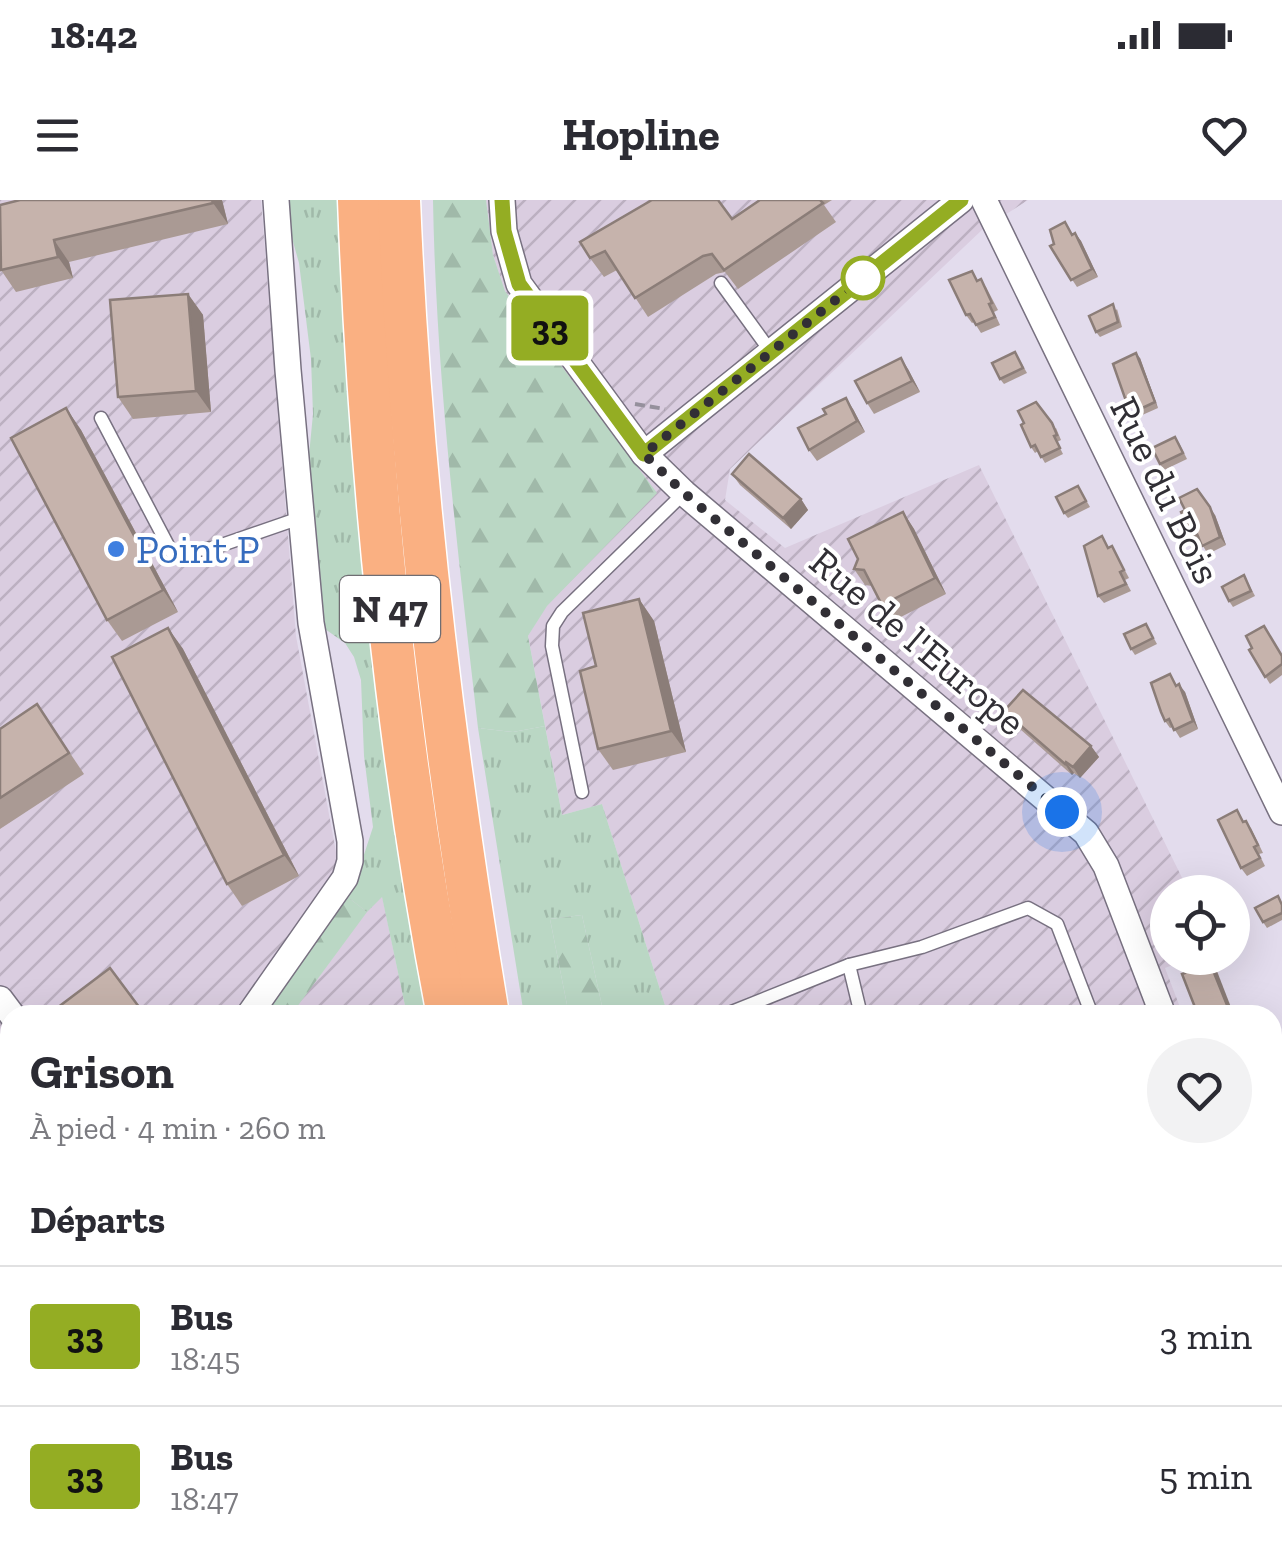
<!DOCTYPE html>
<html lang="fr">
<head>
<meta charset="utf-8">
<style>
	:root { --surface:#fff; --page:#f2f2f3; --text:#2b2b33; --muted:#7c7c81; --line:#e1e1e2 }
	body { margin:0; font-family:"Zilla Slab",serif; background:var(--page); color:var(--text); height:100vh; display:flex; flex-direction:column; font-size:38px; white-space:nowrap }
	* { box-sizing:border-box; margin:0 }
	p { font-size:32px; color:var(--muted) }
	.icon { flex:none; width:55px; height:55px; fill:none; stroke:currentColor; stroke-width:2; stroke-linecap:round; stroke-linejoin:round }
	.map { position:relative; flex:1; overflow:hidden }
	.panel { position:absolute; left:0px; top:805px; width:1282px; height:562px; display:flex; flex-direction:column; background:var(--surface); border-radius:30px 30px 0 0; box-shadow:0 10px 40px #0002 }
	.panel>* { flex:none }
	.badge { padding:0 20px; border-radius:8px; font-size:35px; line-height:65px }
	.fabs { position:absolute; left:1150px; top:675px; display:grid; gap:20px }
	.fabs a { display:grid; place-items:center; width:100px; height:100px; border-radius:50%; background:var(--surface); box-shadow:0 10px 40px #0002; font-size:50px }
	.you { position:absolute; width:50px; height:50px; margin:-25px; border:8px solid #fff; border-radius:50%; background:#1a73e8; box-shadow:0 0 0 15px #1a73e833 }
	.map>.badge { position:absolute; translate:-50% -50%; box-shadow:0 0 0 5px #fff }
	h2 { padding:0 30px; font-size:38px; line-height:90px }
	.round { display:grid; place-items:center; flex:none; width:105px; height:105px; border-radius:52px; background:var(--page) }
	.head { display:flex; align-items:center; justify-content:space-between; height:170px; padding:0 30px }
	h1 { font-size:48px; font-weight:800; line-height:75px }
	ul { padding:0; list-style:none }
	li { display:flex; align-items:center; gap:30px; height:140px; padding:0 30px; border-top:2px solid var(--line) }
	li div { flex:1 }
	li b { display:block; font-size:38px }
	li em { font-style:normal }
	li .badge { min-width:110px; font-weight:700; text-align:center }
	.status { display:flex; justify-content:space-between; align-items:center; height:70px; padding:0 50px; background:var(--surface); direction:ltr }
	.status svg { height:28px; fill:currentColor }
	header { display:flex; justify-content:space-between; align-items:center; height:130px; padding:0 30px; background:var(--surface); font-size:45px; font-weight:800 }
	.map>svg:first-child { display:block }
</style>
</head>
<body>
<div class="status"><b>18:42</b><svg viewBox="0 0 49 12"><path d="M0 12V9h3v3zM5 12V6h3v6zM10 12V3h3v9zM15 12V0h3v12zM26 1h20v11H26zM47 4h2v5h-2z"/></svg></div>
<header><svg class="icon" aria-label="menu" viewBox="0 0 24 24"><path d="M4 6h16M4 12h16M4 18h16"/></svg>Hopline<svg class="icon" aria-label="heart" viewBox="0 0 24 24"><path d="M12 20l-8-8c-3-5 5-10 8-4 3-6 11-1 8 4z"/></svg></header>
<div class="map">
<svg width="1282" height="1366" viewBox="0 0 1282 1366">
	<defs>
		<pattern id="industrial-furrows" width="10" height="10" patternUnits="userSpaceOnUse" patternTransform="scale(2.5)"><rect width="10" height="10" fill="#dacde0"/><path d="M-1 1l2-2M0 10L10 0M9 11l2-2" fill="none" stroke="#bcb0c1"/></pattern>
		<pattern id="grass-tufts" width="24" height="20" patternUnits="userSpaceOnUse" patternTransform="scale(2.5)"><rect width="24" height="20" fill="#bad7c4"/><path d="M3 7l-1-3M5 7V3M7 7l1-3M15 17l-1-3M17 17v-4M19 17l1-3" fill="none" stroke="#a0b9a9"/></pattern>
		<pattern id="forest-firs" width="22" height="20" patternUnits="userSpaceOnUse" patternTransform="scale(2.5)"><rect width="22" height="20" fill="#bad7c4"/><path d="M5 1l3.5 6h-7zM16 11l3.5 6h-7z" fill="#a0b9a9"/></pattern>
	</defs>
	<rect width="100%" height="100%" fill="#e3dced"/>
	<g fill="url(#industrial-furrows)">
		<path d="M0,0H261L296,436L336,652L382,696L407,815H10V1358H478L477,1366H0Z"/>
		<path d="M486,0H1028L983,29L730,269L725,300L785,348L979,265L1189,692H1168V758H1190L1165,768L1183,815H668L602,604L562,615L528,436L546,406L530,128L505,91L493,55Z"/>
		<path d="M1273,1047L1282,1071V1366H774L771,1358H1272Z"/>
	</g>
	<g fill="url(#grass-tufts)">
		<path d="M289,0H339L430,815H407L382,697L367,712L345,695L358,673L373,627L364,556L361,480L354,457L345,443L325,429L309,255L313,214L311,159L299,63L290,31Z"/>
		<path d="M545,526L562,615L602,604L668,815H604L582,715L550,719L569,815H524L478,528L513,532Z"/>
		<path d="M664,1358H771L774,1366H667Z"/>
	</g>
	<g fill="url(#forest-firs)">
		<path d="M433,0H486L493,55L505,91L657,293L547,406L528,436L545,526L513,532L478,528C458,353 436,177 433,0Z"/>
		<path d="M345,695L367,712L291,815H261Z"/>
		<path d="M582,715L604,815H569L550,719Z"/>
	</g>
	<g fill="none" stroke-linecap="round" stroke-linejoin="round">
		<defs>
			<g id="service">
				<path d="M721,83L771,152"/>
				<path d="M101,218L172,353L213,348L300,318"/>
				<path d="M582,592L552,446L553,426L562,412L684,293"/>
				<path d="M849,765L861,815"/>
				<path d="M724,815L849,765L922,747L1028,708L1057,724L1092,815"/>
				<path d="M1272,1284L1282,1309"/>
				<path d="M781,1358L784,1366"/>
				<path d="M821,1358L838,1365"/>
			</g>
			<g id="minor">
				<path d="M502,0L504,31L519,84L644,254L684,293L1086,633L1106,666L1163,815"/>
				<path d="M984,0L1282,612"/>
				<path d="M644,254L961,0"/>
				<path d="M0,799L12,815"/>
				<path d="M249,815L345,678L350,661V641L311,423L288,170L276,0"/>
				<path d="M0,1064L10,1057"/>
				<path d="M1272,1098L1282,1122"/>
				<path d="M141,1358L143,1366"/>
			</g>
			<g id="trunk">
				<path d="M359,0C369,268 397,552 448,815"/>
				<path d="M399,0C410,273 443,545 488,815"/>
				<path d="M532,1358V1366"/>
				<path d="M562,1358V1366"/>
				<path d="M645,1358L647,1366"/>
			</g>
		</defs>
		<use href="#service" stroke="#787181" stroke-width="15"/>
		<use href="#minor" stroke="#787181" stroke-width="28"/>
		<use href="#trunk" stroke="#fff" stroke-width="45"/>
		<g stroke="#95909c" stroke-width="4" stroke-dasharray="10 5" stroke-linecap="butt">
			<path d="M635,204L665,209"/>
			<path d="M1209,765L1219,758"/>
		</g>
		<use href="#service" stroke="#fff" stroke-width="12"/>
		<use href="#minor" stroke="#fff" stroke-width="25"/>
		<use href="#trunk" stroke="#fab082" stroke-width="42"/>
	</g>
	<g fill="#aa9a94">
		<path d="M222,0L228,24L69,62L73,78L16,92L1,70L0,5Z"/>
		<path d="M652,0L732,19L760,0H832L824,5L836,22L738,89L725,72L716,74L648,117L617,70L604,77L590,58Z"/>
		<path d="M1075,33L1081,41L1098,77L1077,87L1050,46Z"/>
		<path d="M978,80L986,87L998,110L994,112L1000,125L981,133L974,122L972,123L966,115Z"/>
		<path d="M188,94L203,115L211,212L133,219L118,197Z"/>
		<path d="M1117,109L1122,127L1100,137L1096,132Z"/>
		<path d="M1015,152L1027,173L1004,184L1000,179Z"/>
		<path d="M1140,158L1158,208L1140,216L1133,204L1130,206L1126,201Z"/>
		<path d="M908,169L920,192L874,214L867,203Z"/>
		<path d="M66,208L81,230L178,412L122,441L107,420Z"/>
		<path d="M853,209L865,232L817,261L809,250Z"/>
		<path d="M1056,228L1061,240L1057,242L1063,254L1045,263L1038,251L1035,253L1031,247Z"/>
		<path d="M1179,243L1187,259L1164,270L1160,264Z"/>
		<path d="M732,274L801,299L808,310L791,329L740,285Z"/>
		<path d="M1078,286L1090,307L1068,318L1064,313Z"/>
		<path d="M903,312L914,329L946,394L893,421L882,405L872,386L865,385L854,369Z"/>
		<path d="M1215,315L1226,345L1208,354L1201,343L1198,344L1193,337Z"/>
		<path d="M1112,346L1129,378L1125,380L1131,391L1104,403L1098,396L1109,348Z"/>
		<path d="M1244,375L1255,396L1233,407L1229,401Z"/>
		<path d="M639,399L654,421L686,552L613,570L598,549L596,466Z"/>
		<path d="M1146,424L1157,444L1135,455L1131,449Z"/>
		<path d="M168,428L183,449L299,676L242,706L227,684Z"/>
		<path d="M1249,450L1282,454V475L1270,484Z"/>
		<path d="M1177,486L1185,492L1198,529L1180,538L1173,527L1170,528L1165,521Z"/>
		<path d="M37,504L84,574L0,629V529Z"/>
		<path d="M1004,511L1091,546L1099,557L1080,578L1074,573L1072,575L1012,522Z"/>
		<path d="M1237,610L1244,622L1251,628L1263,653L1259,654L1265,666L1247,676L1241,668Z"/>
		<path d="M1282,703V720L1267,728L1263,722Z"/>
		<path d="M3,1098L10,1108V1186L5,1187L10,1203V1227L0,1230V1099Z"/>
		<path d="M290,1358H329L301,1366H296Z"/>
	</g>
	<g fill="#8b7d78">
		<path d="M212,0H222L228,24L213,3Z"/>
		<path d="M1075,33L1081,41L1098,77L1092,69Z"/>
		<path d="M54,40L69,62L73,78L58,57Z"/>
		<path d="M188,94L203,115L211,212L196,191Z"/>
		<path d="M1136,153L1140,158L1158,208L1155,202Z"/>
		<path d="M901,158L908,169L920,192L912,181Z"/>
		<path d="M846,198L853,209L865,232L857,221Z"/>
		<path d="M66,208L81,230L178,412L163,390Z"/>
		<path d="M801,299L808,310L791,329L783,318Z"/>
		<path d="M1210,307L1215,315L1226,345L1220,337Z"/>
		<path d="M903,312L914,329L946,394L935,378Z"/>
		<path d="M639,399L654,421L686,552L671,531Z"/>
		<path d="M168,428L183,449L299,676L284,655Z"/>
		<path d="M1179,484L1185,492L1198,529L1193,521Z"/>
		<path d="M1091,546L1099,557L1080,578L1073,567Z"/>
		<path d="M1066,562L1074,573L1072,575L1065,564Z"/>
		<path d="M1208,758L1215,766L1234,815H1231Z"/>
		<path d="M1272,914L1282,938V947L1272,923Z"/>
		<path d="M0,1180L5,1187L10,1203V1216L2,1204L0,1198Z"/>
		<path d="M1210,1358H1216L1219,1366H1214Z"/>
	</g>
	<g fill="#c6b3ac" stroke="#8b7d78" stroke-width="2.5">
		<path d="M20,0H212L213,3L54,40L58,57L1,70L0,5Z"/>
		<path d="M652,0H718L732,19L760,0H820L823,3L724,70L712,54L703,56L635,98L605,51L590,58L580,42Z"/>
		<path d="M1065,22L1072,35L1075,33L1092,69L1071,80L1050,46L1054,44L1050,30Z"/>
		<path d="M972,71L977,81L981,79L992,103L989,104L995,117L976,125L970,114L966,115L949,80Z"/>
		<path d="M188,94L196,191L118,197L110,100Z"/>
		<path d="M1113,104L1118,122L1096,132L1089,116Z"/>
		<path d="M1015,152L1023,168L1000,179L992,163Z"/>
		<path d="M1136,153L1155,202L1136,211L1130,198L1126,201L1113,164Z"/>
		<path d="M901,158L912,181L867,203L855,181Z"/>
		<path d="M846,198L857,221L809,250L798,228L826,214L823,209Z"/>
		<path d="M1036,202L1052,223L1057,235L1054,236L1060,248L1041,257L1035,245L1031,247L1021,225L1024,223L1018,211Z"/>
		<path d="M66,208L163,390L107,420L11,238Z"/>
		<path d="M1175,237L1183,253L1160,264L1152,248Z"/>
		<path d="M749,254L801,299L783,318L732,274Z"/>
		<path d="M1078,286L1086,301L1064,313L1056,297Z"/>
		<path d="M1197,289L1210,307L1220,337L1202,346L1197,334L1193,337L1181,312L1185,310L1179,298Z"/>
		<path d="M903,312L935,378L882,405L864,370L854,369L858,359L848,339Z"/>
		<path d="M1102,336L1108,348L1112,346L1124,370L1120,372L1126,384L1098,396L1084,346Z"/>
		<path d="M1244,375L1251,391L1229,401L1222,387Z"/>
		<path d="M639,399L671,531L598,549L580,471L596,466L583,413Z"/>
		<path d="M1146,424L1153,438L1131,449L1124,434Z"/>
		<path d="M1264,426L1282,456V464L1265,477L1249,450L1252,448L1246,436Z"/>
		<path d="M168,428L284,655L227,684L112,457Z"/>
		<path d="M1170,474L1176,486L1179,484L1193,521L1174,530L1169,519L1165,521L1161,512L1151,483Z"/>
		<path d="M1023,490L1091,546L1073,567L1066,562L1065,564L1004,511Z"/>
		<path d="M37,504L69,553L0,598V529Z"/>
		<path d="M1237,610L1243,622L1246,621L1258,645L1254,647L1260,658L1241,668L1218,620Z"/>
		<path d="M1278,696L1282,705V713L1263,722L1255,708Z"/>
		<path d="M1202,758H1208L1231,815H1198L1182,774L1185,773L1182,765Z"/>
		<path d="M110,768L145,815H63L57,808Z"/>
		<path d="M1272,923L1282,947V1032L1272,1007Z"/>
		<path d="M3,1098L10,1122V1160L0,1163V1099Z"/>
		<path d="M844,1358H1210L1214,1366H847Z"/>
	</g>
	<g fill="none" stroke-linecap="round" stroke-linejoin="round">
		<defs>
			<path id="line" d="M502,0L504,31L519,84L644,254L961,0"/>
		</defs>
		<use href="#line" stroke="#fff" stroke-width="22"/>
		<use href="#line" stroke="#94ad23" stroke-width="15"/>
		<path stroke="#312f35" stroke-width="10" stroke-dasharray="0 18" d="M863,78L644,254L684,293L1062,612"/>
	</g>
	<circle fill="#fff" stroke="#94ad23" stroke-width="5" cx="863" cy="78" r="20"/>
	<circle fill="#3f7fe0" stroke="#fff" stroke-width="4" cx="116" cy="349" r="10"/>
	<g text-anchor="middle" stroke-width="8" stroke-linejoin="round" paint-order="stroke">
		<rect fill="#fff" stroke="#6f6d72" stroke-width="2.5" x="340" y="376" width="100" height="66" rx="8"/>
		<g font-size="38" font-weight="bold" fill="#312f35">
			<text x="390" y="422">N 47</text>
		</g>
		<g font-size="40" fill="#312f35" stroke="#fff">
			<text transform="translate(1166 290) rotate(64)" y="14">Rue du Bois</text>
			<text transform="translate(918 441) rotate(40)" y="14">Rue de l'Europe</text>
		</g>
		<g font-size="40" fill="#366cbe" stroke="#fff" text-anchor="start">
			<text x="136" y="363">Point P</text>
		</g>
	</g>
</svg>
<div class="fabs">
<a><svg class="icon" aria-label="locate" viewBox="0 0 24 24"><circle cx="12" cy="12" r="6"/><path d="M12 2v4M12 18v4M2 12h4M18 12h4"/></svg></a>
</div>
<div class="you" style="left:1062px;top:612px"></div>
<b class="badge" style="left:550px;top:128px;background:#94ad23;color:#111">33</b>
<section class="panel">
<div class="head"><div><h1>Grison</h1><p>À pied · 4 min · 260 m</p></div><a class="round"><svg class="icon" aria-label="heart" viewBox="0 0 24 24"><path d="M12 20l-8-8c-3-5 5-10 8-4 3-6 11-1 8 4z"/></svg></a></div>
<h2>Départs</h2>
<ul>
<li><span class="badge" style="background:#94ad23;color:#111">33</span><div><b>Bus</b><p>18:45</p></div><em>3 min</em></li>
<li><span class="badge" style="background:#94ad23;color:#111">33</span><div><b>Bus</b><p>18:47</p></div><em>5 min</em></li>
</ul>
</section>
</div>
</body>
</html>
